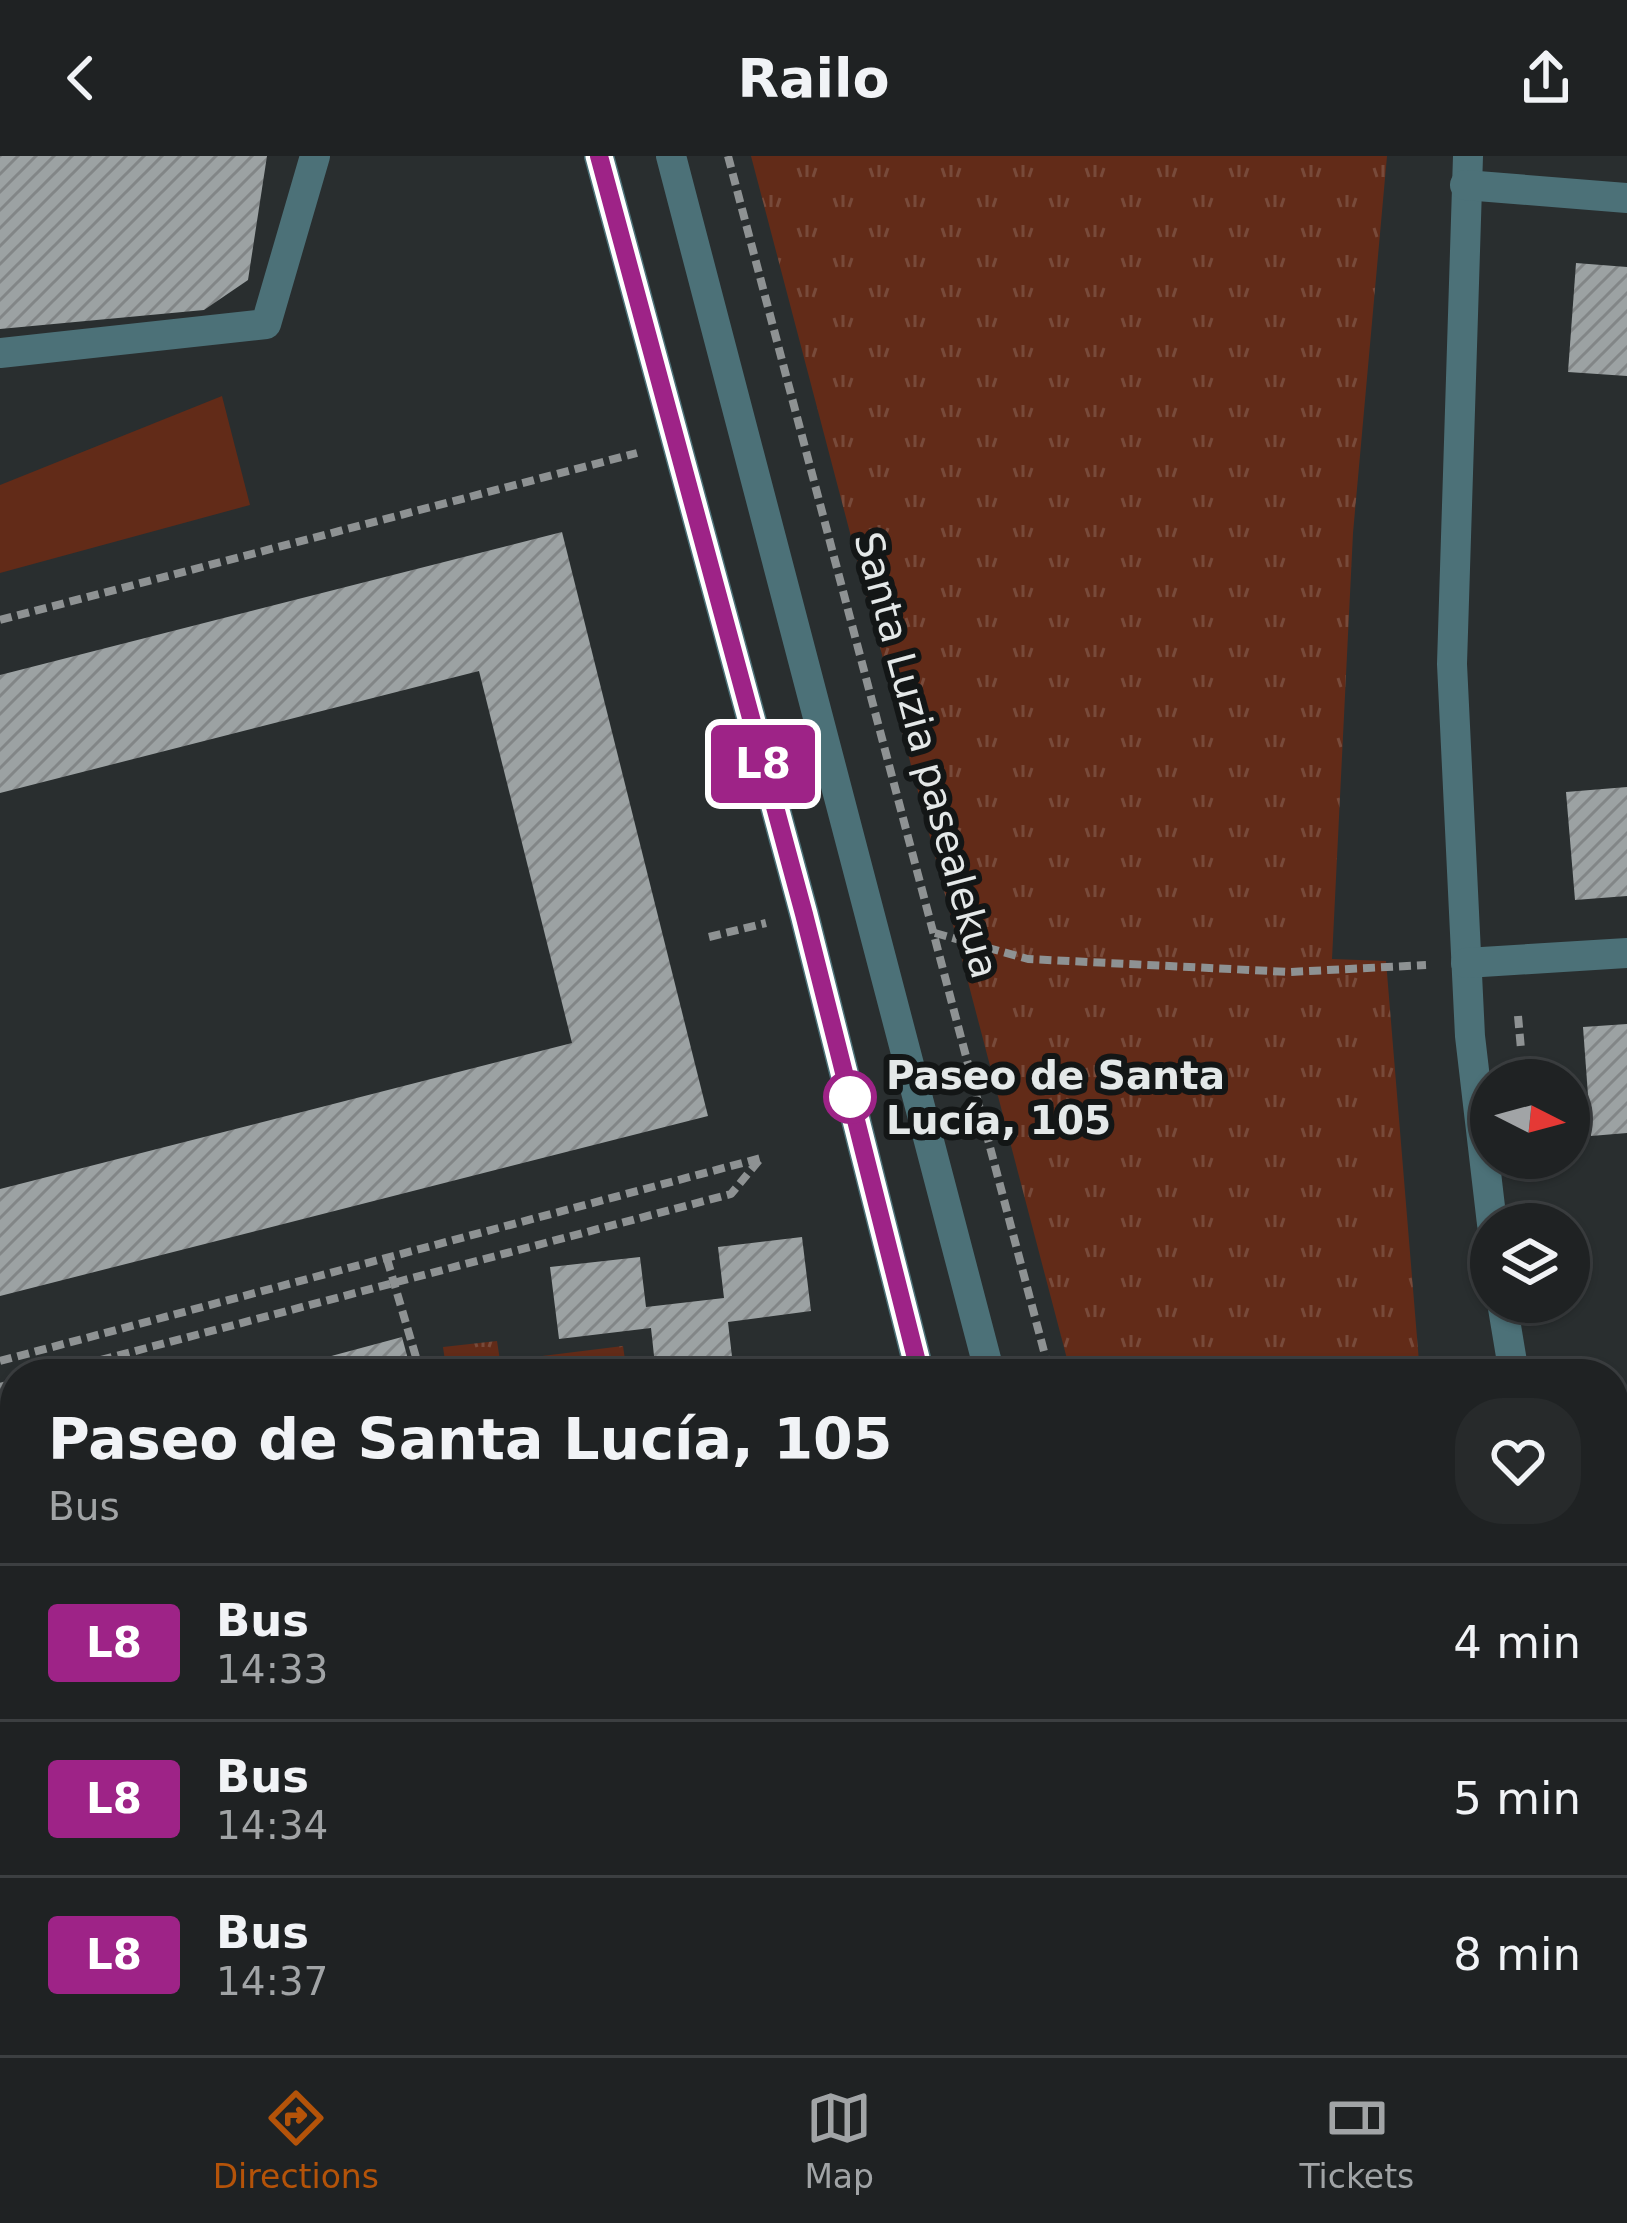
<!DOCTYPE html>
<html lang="en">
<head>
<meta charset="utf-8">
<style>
	:root { --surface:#1f2223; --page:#272a2b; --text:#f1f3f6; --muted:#a1a4a6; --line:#3c3f41; --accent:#b45309 }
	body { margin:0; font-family:"DejaVu Sans",sans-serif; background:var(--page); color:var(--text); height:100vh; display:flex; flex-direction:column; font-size:45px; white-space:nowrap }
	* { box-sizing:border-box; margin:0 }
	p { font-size:39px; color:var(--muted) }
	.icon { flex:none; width:66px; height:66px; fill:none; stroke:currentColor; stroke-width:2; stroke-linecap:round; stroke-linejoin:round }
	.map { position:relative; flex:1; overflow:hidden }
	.side { position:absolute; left:0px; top:1203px; width:1629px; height:696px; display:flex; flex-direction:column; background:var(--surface); border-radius:48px 48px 0 0; box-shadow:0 3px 9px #0004,0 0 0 3px var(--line) }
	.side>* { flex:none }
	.badge { padding:0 24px; border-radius:9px; font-size:42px; line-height:78px }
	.needle { width:78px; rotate:96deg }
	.fabs { position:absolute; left:1470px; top:903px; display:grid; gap:24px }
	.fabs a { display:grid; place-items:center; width:120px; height:120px; border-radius:50%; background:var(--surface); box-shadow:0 3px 9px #0004,0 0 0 3px var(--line); font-size:60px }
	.map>.badge { position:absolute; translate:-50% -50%; box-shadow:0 0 0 6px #fff }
	.round { display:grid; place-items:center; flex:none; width:126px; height:126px; border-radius:48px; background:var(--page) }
	.head { display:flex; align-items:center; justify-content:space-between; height:204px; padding:0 48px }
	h1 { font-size:57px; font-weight:700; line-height:90px }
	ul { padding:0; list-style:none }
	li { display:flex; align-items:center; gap:36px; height:156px; padding:0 48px; border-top:3px solid var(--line) }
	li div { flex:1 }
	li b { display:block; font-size:45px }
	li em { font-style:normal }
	li .badge { min-width:132px; font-weight:700; text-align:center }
	header { display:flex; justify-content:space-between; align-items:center; height:156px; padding:0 48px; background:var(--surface); font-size:54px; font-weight:700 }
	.tab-bar { display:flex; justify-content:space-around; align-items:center; height:168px; border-top:3px solid var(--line); background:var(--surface); font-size:33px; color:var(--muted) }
	.tab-bar a { display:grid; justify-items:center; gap:6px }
	.tab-bar .current { color:var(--accent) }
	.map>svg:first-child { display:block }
</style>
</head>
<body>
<header><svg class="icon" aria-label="back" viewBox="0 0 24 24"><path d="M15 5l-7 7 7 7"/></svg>Railo<svg class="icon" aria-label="share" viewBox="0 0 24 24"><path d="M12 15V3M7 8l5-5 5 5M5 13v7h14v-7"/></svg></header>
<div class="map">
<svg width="1627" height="1899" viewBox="0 0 1627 1899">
	<defs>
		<pattern id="park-tufts" width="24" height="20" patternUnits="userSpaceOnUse" patternTransform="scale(3)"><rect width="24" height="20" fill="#622b18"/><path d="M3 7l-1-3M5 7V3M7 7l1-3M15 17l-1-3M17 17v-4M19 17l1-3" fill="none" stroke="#784a3a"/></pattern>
		<pattern id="building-hatch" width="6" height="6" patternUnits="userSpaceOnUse" patternTransform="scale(3)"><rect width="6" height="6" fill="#9ca2a3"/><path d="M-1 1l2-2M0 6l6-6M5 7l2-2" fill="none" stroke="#828687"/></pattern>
	</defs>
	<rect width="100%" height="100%" fill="#292e2f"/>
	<path fill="#622b18" d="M222,240L250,349L0,417V329Z"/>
	<g fill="url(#park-tufts)">
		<path d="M751,0H1387L1353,377L1332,803L1386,805L1420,1218H1071Z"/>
		<path d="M497,1185L502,1218H447L443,1191Z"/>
		<path d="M623,1190L627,1218H520L518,1203Z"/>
		<path d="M1251,1884H1562L1565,1899H1256Z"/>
	</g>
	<g fill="url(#building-hatch)">
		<path d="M0,0H267L248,124L204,154L0,173Z"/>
		<path d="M1576,107L1627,111V220L1568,216Z"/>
		<path d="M562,376L708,960L0,1140V1033L572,887L479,515L0,637V519Z"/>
		<path d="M1627,631V740L1575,744L1566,636Z"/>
		<path d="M1627,868V977L1591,980L1583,871Z"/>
		<path d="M802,1081L811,1155L728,1166L734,1218H656L651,1172L559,1183L550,1111L640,1101L646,1151L724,1142L718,1091Z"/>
		<path d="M402,1181L412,1218H268V1217Z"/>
		<path d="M15,1284V1396L0,1400V1288Z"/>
		<path d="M15,1796V1884L112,1885L61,1899H0V1800Z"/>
		<path d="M916,1884H954L958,1899H865Z"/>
	</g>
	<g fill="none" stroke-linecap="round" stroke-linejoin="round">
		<g stroke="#8e9293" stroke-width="8" stroke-dasharray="12 6" stroke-linecap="butt">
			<path d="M728,0L1050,1218"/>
			<path d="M0,464L637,297"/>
			<path d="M935,777L1028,803L1290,816L1426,809"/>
			<path d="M709,781L766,767"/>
			<path d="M1518,860L1521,893"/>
			<path d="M387,1103L421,1218"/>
			<path d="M0,1205L761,1002"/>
			<path d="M48,1218L731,1038L760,1003"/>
			<path d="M0,1231L15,1227"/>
			<path d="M1226,1884L1230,1899"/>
		</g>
		<g stroke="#4c7178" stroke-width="30">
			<path d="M599,0L804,758L920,1218"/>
			<path d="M671,0L990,1218"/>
			<path d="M1468,0L1452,508L1470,880L1492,1068"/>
			<path d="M1465,29L1627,42"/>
			<path d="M0,197L266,168L315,0"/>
			<path d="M1466,807L1627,797"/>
			<path d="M1502,1146L1514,1218"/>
			<path d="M1614,1580L1627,1577"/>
			<path d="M1614,1720L1627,1769"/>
			<path d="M1094,1884L1099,1899"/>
			<path d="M1167,1884L1172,1899"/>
			<path d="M441,1899L497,1884"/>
		</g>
	</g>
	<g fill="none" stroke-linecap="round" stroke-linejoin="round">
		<defs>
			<path id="line" d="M599,0L804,758L920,1218"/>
		</defs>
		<use href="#line" stroke="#fff" stroke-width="27"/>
		<use href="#line" stroke="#9e2387" stroke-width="18"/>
	</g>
	<circle fill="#fff" stroke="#9e2387" stroke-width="6" cx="850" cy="941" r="24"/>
	<g text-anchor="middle" stroke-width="12" stroke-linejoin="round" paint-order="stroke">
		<g font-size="39" fill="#e4e8e8" stroke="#131616">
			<text transform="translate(927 599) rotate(75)" y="14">Santa Luzia pasealekua</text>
		</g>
		<g font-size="39" font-weight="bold" fill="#e4e8e8" stroke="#131616" text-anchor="start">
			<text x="886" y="933">Paseo de Santa<tspan x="886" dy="45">Lucía, 105</tspan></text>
		</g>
	</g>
</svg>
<div class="fabs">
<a><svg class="needle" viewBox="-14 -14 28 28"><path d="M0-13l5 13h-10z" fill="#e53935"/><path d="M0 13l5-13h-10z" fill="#a1a4a6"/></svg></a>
<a><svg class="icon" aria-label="layers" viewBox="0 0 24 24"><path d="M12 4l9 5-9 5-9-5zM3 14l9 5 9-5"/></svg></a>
</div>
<b class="badge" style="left:763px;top:608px;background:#9e2387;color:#fff">L8</b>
<section class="side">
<div class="head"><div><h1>Paseo de Santa Lucía, 105</h1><p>Bus</p></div><a class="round"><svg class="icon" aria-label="heart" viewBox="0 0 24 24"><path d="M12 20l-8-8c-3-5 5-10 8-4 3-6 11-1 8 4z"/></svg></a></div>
<ul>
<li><span class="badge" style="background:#9e2387;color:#fff">L8</span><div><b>Bus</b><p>14:33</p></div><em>4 min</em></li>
<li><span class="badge" style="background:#9e2387;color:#fff">L8</span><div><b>Bus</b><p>14:34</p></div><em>5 min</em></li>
<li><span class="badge" style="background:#9e2387;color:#fff">L8</span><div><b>Bus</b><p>14:37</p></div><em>8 min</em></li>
</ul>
</section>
</div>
<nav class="tab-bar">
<a class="current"><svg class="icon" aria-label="directions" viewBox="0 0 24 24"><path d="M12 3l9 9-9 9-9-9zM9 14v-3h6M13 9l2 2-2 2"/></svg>Directions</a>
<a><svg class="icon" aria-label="map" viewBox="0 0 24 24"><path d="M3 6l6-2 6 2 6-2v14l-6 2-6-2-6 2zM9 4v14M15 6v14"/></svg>Map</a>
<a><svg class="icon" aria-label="tickets" viewBox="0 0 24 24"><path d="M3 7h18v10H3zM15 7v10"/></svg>Tickets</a>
</nav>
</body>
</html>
